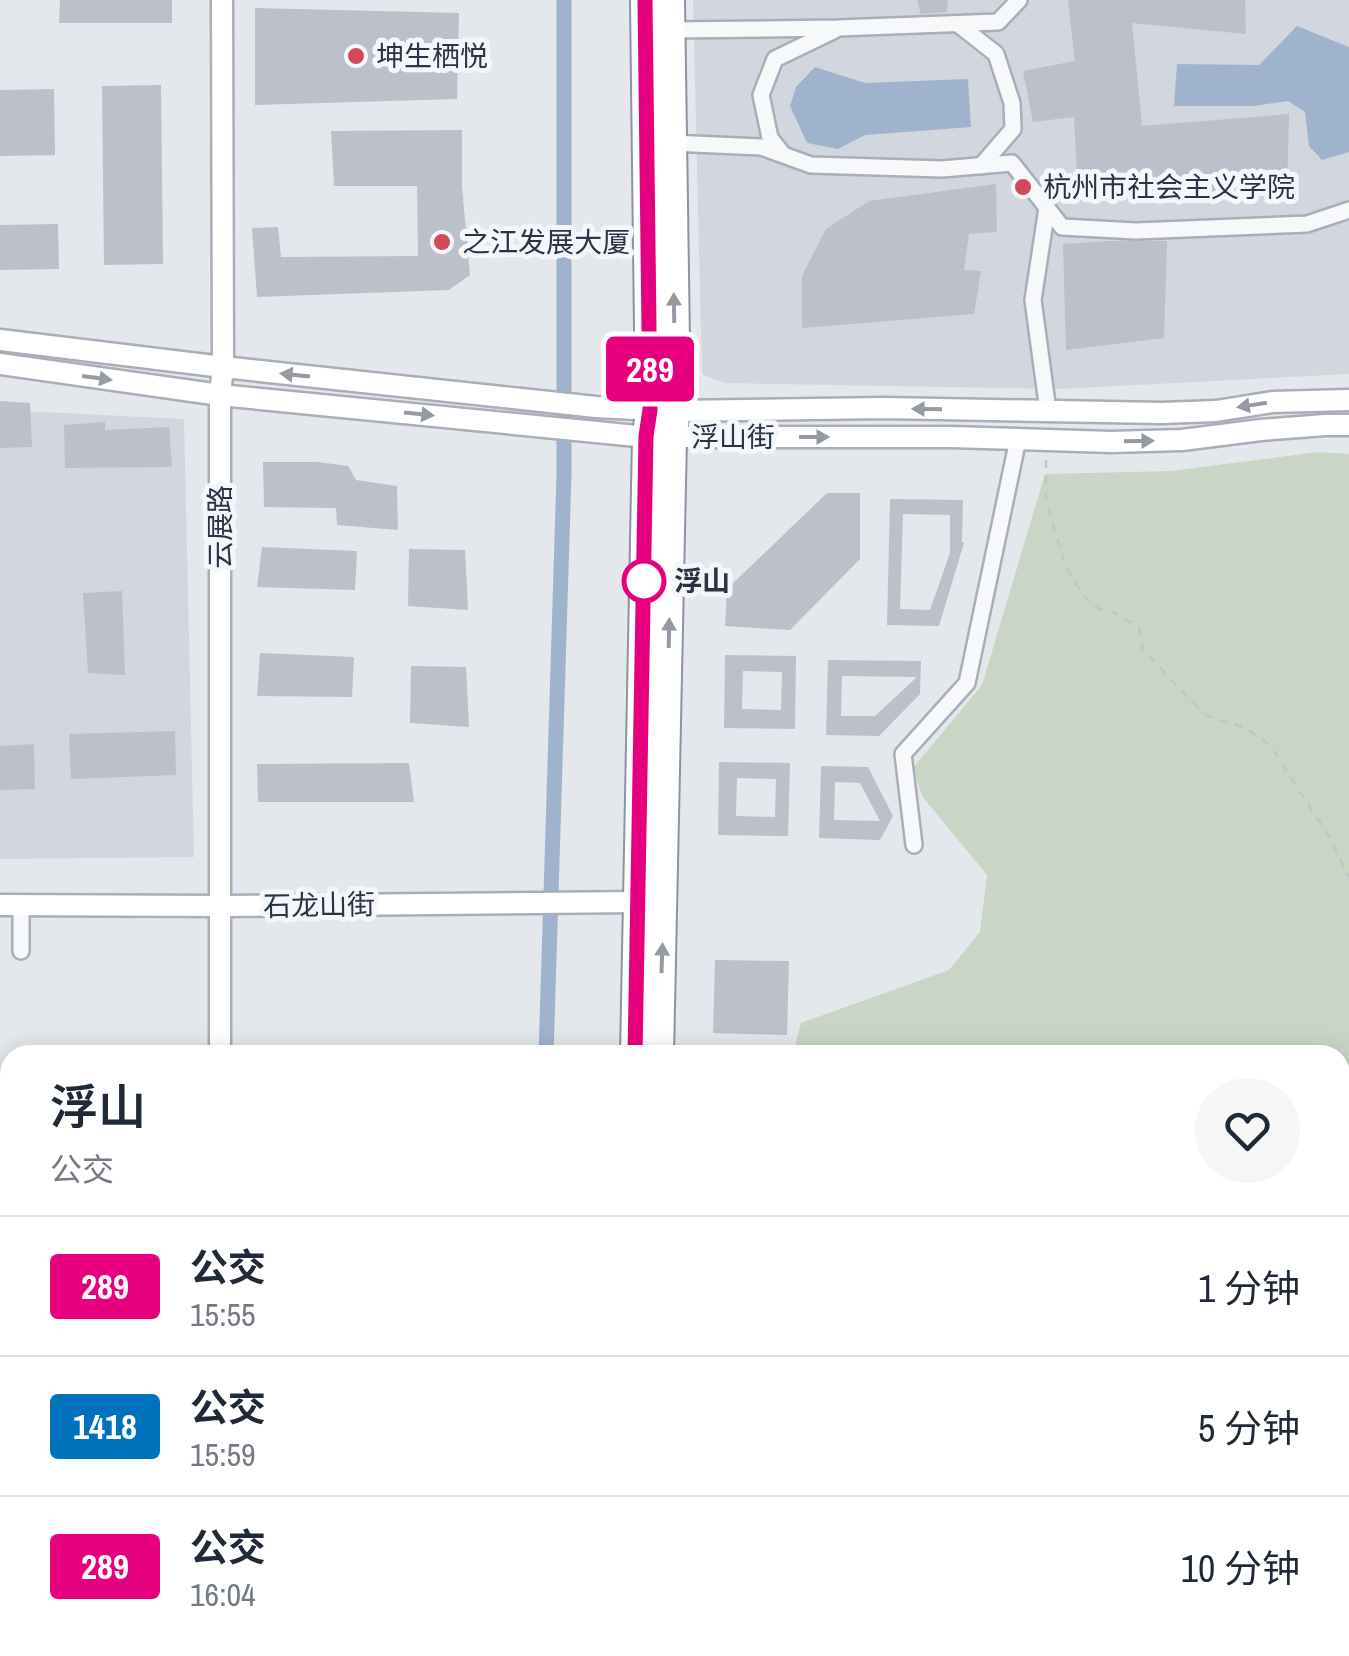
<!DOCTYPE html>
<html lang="zh">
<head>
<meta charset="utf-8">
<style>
	:root { --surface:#fff; --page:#f6f6f7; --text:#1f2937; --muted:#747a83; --line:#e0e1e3 }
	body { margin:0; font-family:"Archivo Narrow","Noto Sans SC",sans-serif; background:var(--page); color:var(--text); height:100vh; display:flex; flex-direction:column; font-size:38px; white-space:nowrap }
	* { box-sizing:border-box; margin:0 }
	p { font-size:32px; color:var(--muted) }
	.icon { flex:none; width:55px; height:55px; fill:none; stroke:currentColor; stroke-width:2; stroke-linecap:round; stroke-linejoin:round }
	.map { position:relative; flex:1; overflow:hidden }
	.details { position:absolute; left:0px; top:1045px; width:1350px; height:612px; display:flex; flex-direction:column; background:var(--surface); border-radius:30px 30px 0 0; box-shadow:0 5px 25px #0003 }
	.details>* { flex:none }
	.badge { padding:0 20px; border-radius:8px; font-size:35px; line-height:65px }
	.map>.badge { position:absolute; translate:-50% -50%; box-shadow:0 0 0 5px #fff }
	.round { display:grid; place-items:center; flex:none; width:105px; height:105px; border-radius:52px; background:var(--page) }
	.head { display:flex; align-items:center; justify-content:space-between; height:170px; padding:0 50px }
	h1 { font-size:48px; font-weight:600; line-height:75px }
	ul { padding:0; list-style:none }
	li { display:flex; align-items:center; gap:30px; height:140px; padding:0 50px; border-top:2px solid var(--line) }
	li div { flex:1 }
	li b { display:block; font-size:38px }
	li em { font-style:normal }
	li .badge { min-width:110px; font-weight:700; text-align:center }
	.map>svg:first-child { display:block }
</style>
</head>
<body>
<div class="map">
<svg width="1349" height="1656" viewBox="0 0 1349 1656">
	<rect width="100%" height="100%" fill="#e4e7ec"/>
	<g fill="#d2d6de">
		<path d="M693,0H1349V374L1059,389L724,383L702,374Z"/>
		<path d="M0,410L184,419L194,857L0,859Z"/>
		<path d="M0,1591L10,1594V1648H153L172,1656H0Z"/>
	</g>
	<g fill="#c9d6c5">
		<path d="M1319,452L1349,454V1567L1340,1578V1055L793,1054L801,1023L949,970L980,932L987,875L922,796L913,768L982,685L1045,474L1171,471Z"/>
		<path d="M348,1648H491V1656H349Z"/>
		<path d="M1069,1648H1276L1268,1656H1081Z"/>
	</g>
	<g fill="#9fb4cc">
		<path d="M1297,26L1349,47V152L1322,160L1309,146L1305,112L1288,101L1254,106H1174L1177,64L1259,65Z"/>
		<path d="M815,67L865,83L968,79L971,127L865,135L838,149L807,143L790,106L796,87Z"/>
	</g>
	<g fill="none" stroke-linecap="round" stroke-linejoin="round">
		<path stroke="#9fb4cc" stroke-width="5" d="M0,1459H10"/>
		<g stroke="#9fb4cc" stroke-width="15">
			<path d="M546,1055L564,474V0"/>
			<path d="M539,1648V1656"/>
		</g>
	</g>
	<g fill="#bbc0ca" fill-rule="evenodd">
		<path d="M60,0H172V23H59Z"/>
		<path d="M917,0H948L947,12L921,14Z"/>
		<path d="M1068,0H1245L1246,34L1132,23L1142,126L1289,114L1287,196L1078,197L1074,117L1033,122L1023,71L1075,61Z"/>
		<path d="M255,8L459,13L457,99L255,105Z"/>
		<path d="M161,85L163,264L104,265L102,86Z"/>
		<path d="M54,89L55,155L0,156V90Z"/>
		<path d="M462,130V186L470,275L449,290L257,297L252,228L278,227L281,257L418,256L417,186H334L331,131Z"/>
		<path d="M996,184L997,232L969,234L964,270L981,271L974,314L802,328V276L826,229L869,201Z"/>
		<path d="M58,224L59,269L0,270V225Z"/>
		<path d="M1108,241H1167L1164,338L1066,350L1063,244Z"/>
		<path d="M0,401L30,403L32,447L0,448Z"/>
		<path d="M105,422V430L169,427L172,467L65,468L64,425Z"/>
		<path d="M263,462H318L348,466L356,480L397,486L398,530L337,525L336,508L264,507Z"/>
		<path d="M827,493H860V559L790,630L725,626L727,589Z"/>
		<path d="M890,499L963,500L962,542L964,543L939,626L887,625ZM903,514L950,515V553L930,610L900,609Z"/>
		<path d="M262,547L357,551L355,590L257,587Z"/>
		<path d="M409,549L465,550L468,610L408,606Z"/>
		<path d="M122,591L125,675L88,673L83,593Z"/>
		<path d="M260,653L354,657L352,697L257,696Z"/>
		<path d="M725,655L796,656L795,729L724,728ZM743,671L782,672L781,710L742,709Z"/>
		<path d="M828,660L921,661L920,694L879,736L826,735ZM842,676L917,677L875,716H841Z"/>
		<path d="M411,666L466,667L469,727L410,723Z"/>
		<path d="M175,731L176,775L71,779L69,734Z"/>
		<path d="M34,744L35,789L0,790V746Z"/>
		<path d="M719,762L790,763L788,836L718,835ZM737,778L776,779L775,817L736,816Z"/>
		<path d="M409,763L414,802H258L257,764Z"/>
		<path d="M821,766L868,767L893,816L880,840L819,838ZM835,782L860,783L880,821L834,820Z"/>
		<path d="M715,960L789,961L787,1035L713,1033Z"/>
	</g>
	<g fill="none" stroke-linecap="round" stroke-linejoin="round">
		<defs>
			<g id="lane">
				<path d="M339,1648V1656"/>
				<path d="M1072,1648L1075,1656"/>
			</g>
			<g id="street">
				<path d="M958,24L996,54L1012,103L1013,129L981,166"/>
				<path d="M670,30L838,28L998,22L1019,0"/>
				<path d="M671,143L761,147L811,165L942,169L1012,163L1062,227L1136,231L1307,224L1349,210"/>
				<path d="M781,152L770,138L761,95L775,59L835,30"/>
				<path d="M1047,208L1033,300L1048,411"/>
				<path d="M914,845L903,754L967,683L1018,439"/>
				<path d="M21,951V905"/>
			</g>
			<g id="secondary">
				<path d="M0,340L223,367L596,407L676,411L884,408L1162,413L1216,411L1272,402L1349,400"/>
				<path d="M0,364L220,395L647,437H950L1111,442L1182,440L1261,430L1325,425H1349"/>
				<path d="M0,905L220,906L638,902"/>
				<path d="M220,1055V395L223,367L222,0"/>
				<path d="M0,1534L10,1536"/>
				<path d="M1340,1610L1349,1601"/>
				<path d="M205,1648L221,1656"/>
				<path d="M1295,1656L1304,1648"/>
			</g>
			<g id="highway">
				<path d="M635,1055L647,437L650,410L645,0"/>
				<path d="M659,1055L672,437L676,411L670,0"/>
				<path d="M627,1656V1648"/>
				<path d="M651,1656V1648"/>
			</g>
		</defs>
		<use href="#lane" stroke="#a9aeb7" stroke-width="12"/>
		<use href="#street" stroke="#a9aeb7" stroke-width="20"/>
		<use href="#secondary" stroke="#a9aeb7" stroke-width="25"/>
		<use href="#highway" stroke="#8b94a3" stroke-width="32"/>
		<g stroke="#c2c5cb" stroke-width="2.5" stroke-dasharray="8 8" stroke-linecap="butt">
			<path d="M1046,460V501L1065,565L1083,595L1099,609L1115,613L1139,627L1143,649L1190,700L1209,717L1244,727L1269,744L1330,838L1349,877"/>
			<path d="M1340,1094L1349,1076"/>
			<path d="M1340,1177L1349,1183"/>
			<path d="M1204,1656L1214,1648"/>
		</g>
		<use href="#lane" stroke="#f7f8fa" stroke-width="8"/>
		<use href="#street" stroke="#f7f8fa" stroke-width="15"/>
		<use href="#secondary" stroke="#fff" stroke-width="20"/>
		<use href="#highway" stroke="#fff" stroke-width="28"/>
	</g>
	<defs><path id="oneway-solid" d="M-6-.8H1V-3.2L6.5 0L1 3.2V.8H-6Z" transform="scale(2.5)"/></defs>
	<g fill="#959aa2">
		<use href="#oneway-solid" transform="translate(674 308) rotate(-91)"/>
		<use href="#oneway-solid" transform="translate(295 375) rotate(-174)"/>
		<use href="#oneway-solid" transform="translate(97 378) rotate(8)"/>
		<use href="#oneway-solid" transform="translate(1252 405) rotate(171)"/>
		<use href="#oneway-solid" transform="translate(927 409) rotate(-179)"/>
		<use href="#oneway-solid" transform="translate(419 414) rotate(6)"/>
		<use href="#oneway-solid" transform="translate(814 437)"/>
		<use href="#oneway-solid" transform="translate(1139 441) rotate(-1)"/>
		<use href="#oneway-solid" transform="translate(669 633) rotate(-89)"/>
		<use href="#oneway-solid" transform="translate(662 958) rotate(-88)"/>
	</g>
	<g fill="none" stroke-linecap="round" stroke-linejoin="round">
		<defs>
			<path id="line" d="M635,1055L646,436L650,410L645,0"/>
		</defs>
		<use href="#line" stroke="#fff" stroke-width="22"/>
		<use href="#line" stroke="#e6007e" stroke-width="15"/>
	</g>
	<g fill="#d1495b" stroke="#f4f6f9" stroke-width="4">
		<circle cx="356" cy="56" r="10"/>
		<circle cx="1023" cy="187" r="10"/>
		<circle cx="442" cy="242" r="10"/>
	</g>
	<circle fill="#fff" stroke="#e6007e" stroke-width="5" cx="644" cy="581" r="20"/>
	<g text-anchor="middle" stroke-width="10" stroke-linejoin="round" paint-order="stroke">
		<g font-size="28" fill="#2b3445" stroke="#f4f6f9" text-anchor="start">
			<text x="376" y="66">坤生栖悦</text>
			<text x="1043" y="197">杭州市社会主义学院</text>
			<text x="462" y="252">之江发展大厦</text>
		</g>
		<g font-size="28" fill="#2b3445" stroke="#f4f6f9">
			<text x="733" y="447">浮山街</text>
			<text transform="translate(220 527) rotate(-90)" y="10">云展路</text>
			<text transform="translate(319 905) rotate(-1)" y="10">石龙山街</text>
		</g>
		<g font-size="28" font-weight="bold" fill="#2b3445" stroke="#f4f6f9" text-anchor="start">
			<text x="674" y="591">浮山</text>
		</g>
	</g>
</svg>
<b class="badge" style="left:650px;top:369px;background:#e6007e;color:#fff">289</b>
<section class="details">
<div class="head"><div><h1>浮山</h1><p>公交</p></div><a class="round"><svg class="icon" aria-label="heart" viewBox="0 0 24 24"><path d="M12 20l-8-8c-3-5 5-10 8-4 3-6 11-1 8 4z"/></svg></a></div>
<ul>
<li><span class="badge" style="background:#e6007e;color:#fff">289</span><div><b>公交</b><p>15:55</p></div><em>1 分钟</em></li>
<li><span class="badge" style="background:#0072bc;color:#fff">1418</span><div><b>公交</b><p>15:59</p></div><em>5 分钟</em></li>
<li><span class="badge" style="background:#e6007e;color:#fff">289</span><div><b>公交</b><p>16:04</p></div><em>10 分钟</em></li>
</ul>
</section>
</div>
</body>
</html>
